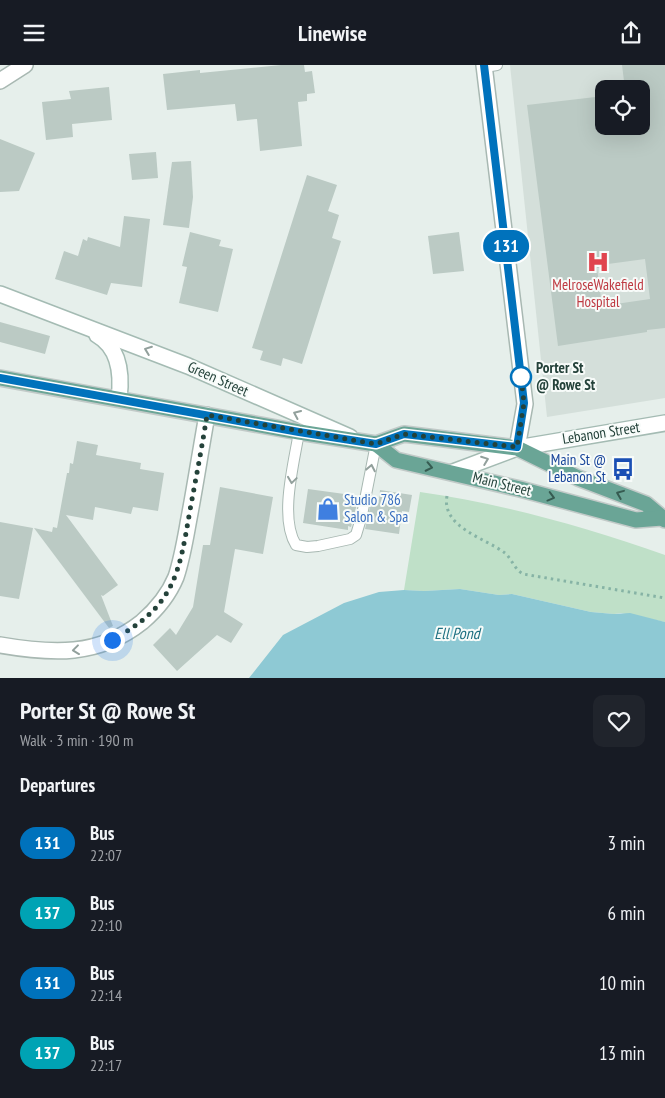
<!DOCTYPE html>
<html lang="en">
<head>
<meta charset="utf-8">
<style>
	:root { --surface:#171b24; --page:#20242c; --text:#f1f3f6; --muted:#9ea1a6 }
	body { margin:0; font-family:"PT Sans Narrow",sans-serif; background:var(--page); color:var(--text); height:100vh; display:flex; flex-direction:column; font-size:19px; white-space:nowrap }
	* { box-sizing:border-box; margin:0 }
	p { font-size:16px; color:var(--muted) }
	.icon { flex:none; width:28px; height:28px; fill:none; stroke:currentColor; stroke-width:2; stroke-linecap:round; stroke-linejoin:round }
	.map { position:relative; height:613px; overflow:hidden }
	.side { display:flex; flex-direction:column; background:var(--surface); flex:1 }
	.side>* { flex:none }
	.badge { padding:0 10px; border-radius:16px; font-size:18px; line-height:32px }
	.tools { position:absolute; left:595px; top:15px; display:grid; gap:10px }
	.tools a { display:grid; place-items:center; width:55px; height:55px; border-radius:10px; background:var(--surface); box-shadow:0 5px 20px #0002; font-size:25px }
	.you { position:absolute; width:25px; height:25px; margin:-12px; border:4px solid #fff; border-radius:50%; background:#1a73e8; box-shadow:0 0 0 8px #1a73e833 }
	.map>.badge { position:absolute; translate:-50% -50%; box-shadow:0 0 0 2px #fff }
	h2 { padding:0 20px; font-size:19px; line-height:45px }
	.round { display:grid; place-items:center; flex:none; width:52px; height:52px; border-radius:10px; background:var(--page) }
	.head { display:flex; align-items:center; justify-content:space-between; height:85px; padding:0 20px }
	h1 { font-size:24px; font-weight:700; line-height:38px }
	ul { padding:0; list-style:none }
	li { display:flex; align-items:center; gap:15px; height:70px; padding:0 20px }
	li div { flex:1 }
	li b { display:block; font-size:19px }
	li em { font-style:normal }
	li .badge { min-width:55px; font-weight:700; text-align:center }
	header { display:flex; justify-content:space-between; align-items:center; height:65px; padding:0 20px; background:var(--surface); font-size:22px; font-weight:700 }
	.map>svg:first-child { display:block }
</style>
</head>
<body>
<header><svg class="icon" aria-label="menu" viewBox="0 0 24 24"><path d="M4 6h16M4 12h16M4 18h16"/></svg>Linewise<svg class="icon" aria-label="share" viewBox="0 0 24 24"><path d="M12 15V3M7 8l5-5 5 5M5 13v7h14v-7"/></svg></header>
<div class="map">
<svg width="665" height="613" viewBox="0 0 665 613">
	<rect width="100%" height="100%" fill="#e6efeb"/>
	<path fill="#d4dfda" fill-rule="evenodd" d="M510,0H665V333L547,352ZM604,24H641V61H604Z"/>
	<path fill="#bfe0c8" d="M420,427C504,439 585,462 665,490V557L621,548L614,549L591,547L512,529L499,530L460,524L424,526L404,525Z"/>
	<path fill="#8ec9d4" d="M460,524L499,530L512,529L591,547L614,549L630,548L665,557V613H249L283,570L344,538L379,527L404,525L424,526Z"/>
	<g fill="#bbcac4" fill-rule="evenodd">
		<path d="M281,0H304L305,7L312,6L315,28L307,29V36L298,37L302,81L260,86L257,54L237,56L235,39L167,45L163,9L200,5V8Z"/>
		<path d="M622,0H665V263L647,265V267L558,281L527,40L604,31V61H641V24H625ZM645,194L650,234L602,241L597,203L608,201V199Z"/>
		<path d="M109,22L112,55L72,59L73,72L46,75L42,37L71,34L69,26Z"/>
		<path d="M0,74L35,88L19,126L0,127Z"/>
		<path d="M156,87L158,113L132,115L129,89Z"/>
		<path d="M191,96L193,132L189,163L163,160L172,97Z"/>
		<path d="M307,110L337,120L328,146L339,150L332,173L341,176L302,299L283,293L281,301L260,295L263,286L252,283Z"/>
		<path d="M124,151L150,154L142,222L111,218L107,230L55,214L64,186L78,191L83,174L87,176L88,172L120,182Z"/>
		<path d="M190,167L221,175L219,181L233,184L218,247L179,238L187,202L182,201Z"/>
		<path d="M459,167L464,206L433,209L428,171Z"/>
		<path d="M0,257L50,271L45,289L0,277Z"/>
		<path d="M77,376L98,380L96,390L141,398L140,404L164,408L158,446L133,442L131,449L95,442L93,455L66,450L118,520L103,531L101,530L113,561L109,563L34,463L52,467L53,462L57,463L67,408H69L70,398L73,399Z"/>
		<path d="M220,422L273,432L263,489L235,484L224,547L243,559L231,578L217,570L177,606L153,580L170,563L176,570L193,542L203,480H210Z"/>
		<path d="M308,424L359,431L351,462L348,461V465L303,458Z"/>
		<path d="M380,425L412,430L409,447L402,446L399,469L365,464L372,434L379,435Z"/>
		<path d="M0,457L33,463L19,534L0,531Z"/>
	</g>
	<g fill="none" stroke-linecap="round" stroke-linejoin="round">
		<defs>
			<g id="lane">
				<path d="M485,2L497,0"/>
				<path d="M299,367C294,398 279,453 296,480L307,482L318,481L350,474L356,470L362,450L376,379"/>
			</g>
			<g id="street">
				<path d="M484,0L525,339L517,383"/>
				<path d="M0,16L25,0"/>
				<path d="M0,580C52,589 98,592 142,557C156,545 169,529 176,512C183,491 186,469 190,448C196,416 201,383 207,350"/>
			</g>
			<g id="secondary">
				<path d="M0,229L188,301L350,372"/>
				<path d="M97,270C120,283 122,310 119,334"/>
				<path d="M453,407L517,383L665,358"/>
			</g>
			<g id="primary">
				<path d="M0,313L299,367L376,379L404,369L517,383L578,413L646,439L665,455"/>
				<path d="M376,379L396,395L520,424L636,455L662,453"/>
			</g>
		</defs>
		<use href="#lane" stroke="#a8b8b2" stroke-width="12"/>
		<use href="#street" stroke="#a8b8b2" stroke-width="18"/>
		<use href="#secondary" stroke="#a4bbb3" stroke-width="18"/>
		<use href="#primary" stroke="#c2cac8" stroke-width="18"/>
		<path stroke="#86b3a5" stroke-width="3" stroke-dasharray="2.5 4" stroke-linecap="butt" d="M447,431C441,462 485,473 505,488C512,494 514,504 523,509L665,533"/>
		<use href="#lane" stroke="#fff" stroke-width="10"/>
		<use href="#street" stroke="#fff" stroke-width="15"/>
		<use href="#secondary" stroke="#fff" stroke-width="15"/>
		<use href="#primary" stroke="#6aa596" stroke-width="15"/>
	</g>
	<defs><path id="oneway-chevron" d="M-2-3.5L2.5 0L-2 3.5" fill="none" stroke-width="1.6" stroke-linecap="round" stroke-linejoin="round" transform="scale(1.25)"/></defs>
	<g stroke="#92a09c">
		<use href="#oneway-chevron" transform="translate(148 285) rotate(-159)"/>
		<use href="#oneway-chevron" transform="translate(297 349) rotate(-156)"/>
		<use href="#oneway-chevron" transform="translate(485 395) rotate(-21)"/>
		<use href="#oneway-chevron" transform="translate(371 403) rotate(-79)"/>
		<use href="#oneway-chevron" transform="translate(292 415) rotate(98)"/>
		<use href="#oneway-chevron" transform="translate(76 585) rotate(173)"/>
	</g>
	<g stroke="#365b51">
		<use href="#oneway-chevron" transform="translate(429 402) rotate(12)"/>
		<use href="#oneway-chevron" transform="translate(620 429) rotate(-158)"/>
		<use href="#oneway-chevron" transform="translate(551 432) rotate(15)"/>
	</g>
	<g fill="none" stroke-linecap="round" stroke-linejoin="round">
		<defs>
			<path id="line" d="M0,313L299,367L376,379L404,369L517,382L524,338L484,0"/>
		</defs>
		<use href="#line" stroke="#fff" stroke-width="11"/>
		<use href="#line" stroke="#0072bc" stroke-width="8"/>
		<path stroke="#24423a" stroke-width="5" stroke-dasharray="0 9" d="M112,575C175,541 179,509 190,445C196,413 202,382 207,350L376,379L404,369L517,382L524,338L521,312"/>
	</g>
	<defs>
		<symbol id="hospital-bare" viewBox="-9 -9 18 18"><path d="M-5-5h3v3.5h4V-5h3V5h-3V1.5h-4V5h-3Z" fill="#e0444e" stroke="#f7fbf9" stroke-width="2.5" paint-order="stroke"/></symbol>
		<symbol id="bus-bare" viewBox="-9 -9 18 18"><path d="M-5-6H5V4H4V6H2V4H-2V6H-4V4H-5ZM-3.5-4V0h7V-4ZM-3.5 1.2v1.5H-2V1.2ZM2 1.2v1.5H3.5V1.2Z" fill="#1a4fb4" stroke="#f7fbf9" stroke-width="2.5" paint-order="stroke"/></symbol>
		<symbol id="shop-bare" viewBox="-9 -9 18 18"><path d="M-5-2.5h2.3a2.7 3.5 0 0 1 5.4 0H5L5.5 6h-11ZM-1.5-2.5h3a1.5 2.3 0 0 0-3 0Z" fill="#3f7fe0" stroke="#f7fbf9" stroke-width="2.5" paint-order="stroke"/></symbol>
	</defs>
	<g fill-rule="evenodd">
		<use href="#hospital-bare" x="582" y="181" width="32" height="32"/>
		<use href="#bus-bare" x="607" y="388" width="32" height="32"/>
		<use href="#shop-bare" x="312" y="428" width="32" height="32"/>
	</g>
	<circle fill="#fff" stroke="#0072bc" stroke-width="2.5" cx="521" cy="312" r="10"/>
	<g text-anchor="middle" stroke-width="4" stroke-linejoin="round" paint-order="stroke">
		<g font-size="15" fill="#be3a42" stroke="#f7fbf9">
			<text x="598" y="225">MelroseWakefield<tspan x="598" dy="17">Hospital</tspan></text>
		</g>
		<g font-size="15" font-weight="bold" fill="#24423a" stroke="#f7fbf9" text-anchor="start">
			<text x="536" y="308">Porter St<tspan x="536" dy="17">@ Rowe St</tspan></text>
		</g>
		<g font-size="15" fill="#24423a" stroke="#f7fbf9">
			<text transform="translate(218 314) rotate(24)" y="5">Green Street</text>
			<text transform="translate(601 368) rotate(-9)" y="5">Lebanon Street</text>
			<text transform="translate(502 419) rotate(14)" y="5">Main Street</text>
		</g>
		<g font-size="15" fill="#164399" stroke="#f7fbf9" text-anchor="end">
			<text x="606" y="400">Main St @<tspan x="606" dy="17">Lebanon St</tspan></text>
		</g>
		<g font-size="15" fill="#366cbe" stroke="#f7fbf9" text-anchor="start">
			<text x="344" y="440">Studio 786<tspan x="344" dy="17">Salon &amp; Spa</tspan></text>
		</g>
		<g font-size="16" font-style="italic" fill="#1c6f80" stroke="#f7fbf9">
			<text x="457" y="574">Ell Pond</text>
		</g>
	</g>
</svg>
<div class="tools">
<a><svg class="icon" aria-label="locate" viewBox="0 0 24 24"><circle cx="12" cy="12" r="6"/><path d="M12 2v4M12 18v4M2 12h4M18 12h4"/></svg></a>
</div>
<div class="you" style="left:112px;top:575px"></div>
<b class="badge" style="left:506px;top:181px;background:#0072bc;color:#fff">131</b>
</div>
<section class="side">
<div class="head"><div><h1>Porter St @ Rowe St</h1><p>Walk · 3 min · 190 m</p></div><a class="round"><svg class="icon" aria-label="heart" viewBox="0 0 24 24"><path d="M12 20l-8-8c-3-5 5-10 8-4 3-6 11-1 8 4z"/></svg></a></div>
<h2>Departures</h2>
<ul>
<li><span class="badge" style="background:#0072bc;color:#fff">131</span><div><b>Bus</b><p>22:07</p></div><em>3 min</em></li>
<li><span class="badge" style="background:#00a3b4;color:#fff">137</span><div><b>Bus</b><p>22:10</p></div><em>6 min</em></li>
<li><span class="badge" style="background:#0072bc;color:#fff">131</span><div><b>Bus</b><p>22:14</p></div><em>10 min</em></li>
<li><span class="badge" style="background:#00a3b4;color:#fff">137</span><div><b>Bus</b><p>22:17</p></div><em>13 min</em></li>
</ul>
</section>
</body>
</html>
